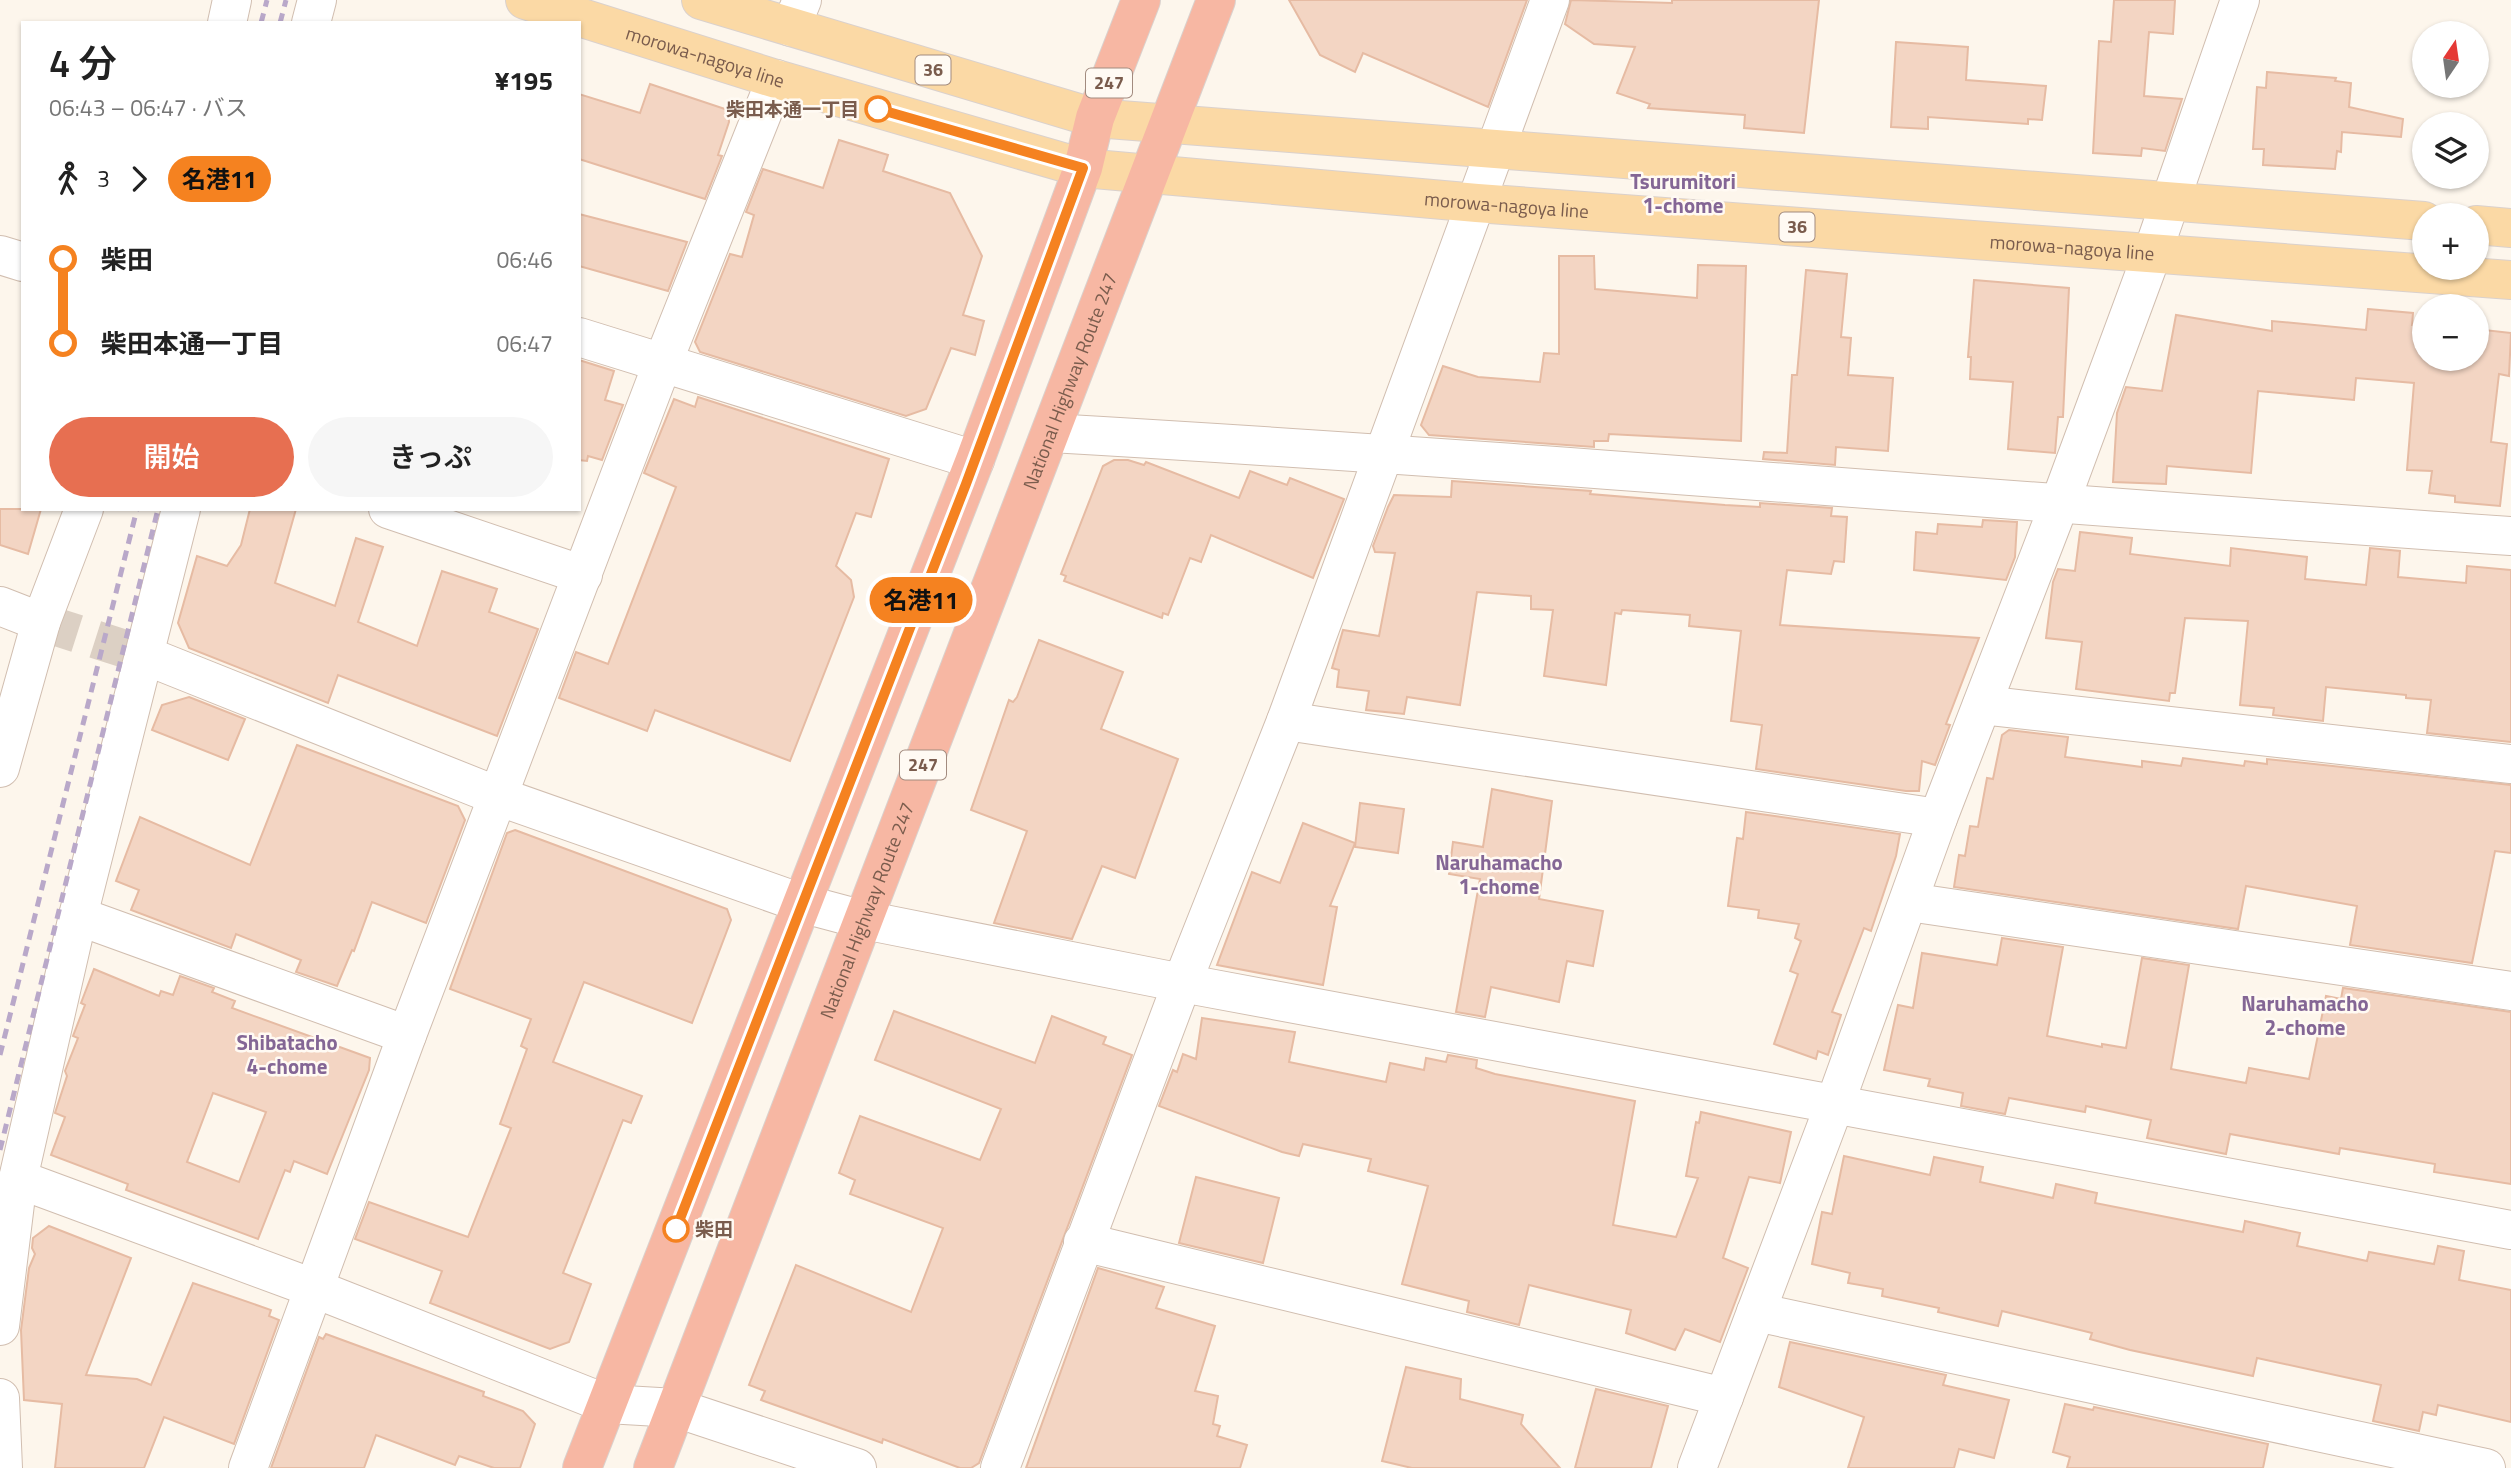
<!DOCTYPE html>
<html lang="ja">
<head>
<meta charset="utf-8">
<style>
	:root { --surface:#fff; --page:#f6f6f6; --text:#222; --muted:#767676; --accent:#e76f51 }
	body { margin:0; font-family:"Titillium Web","Noto Sans JP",sans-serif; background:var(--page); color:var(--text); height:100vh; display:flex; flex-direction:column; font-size:26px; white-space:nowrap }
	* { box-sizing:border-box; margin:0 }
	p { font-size:23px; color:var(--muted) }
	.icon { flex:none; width:38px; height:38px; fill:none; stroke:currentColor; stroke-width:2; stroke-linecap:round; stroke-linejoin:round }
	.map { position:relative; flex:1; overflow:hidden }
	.panel { position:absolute; left:21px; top:21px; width:560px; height:490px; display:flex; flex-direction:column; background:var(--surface); border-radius:0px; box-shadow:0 2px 5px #0004 }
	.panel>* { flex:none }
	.badge { padding:0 14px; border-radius:23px; font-size:24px; line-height:46px }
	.needle { width:46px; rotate:13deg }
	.fabs { position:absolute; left:2412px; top:21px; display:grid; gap:14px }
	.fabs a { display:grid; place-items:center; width:77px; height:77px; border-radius:50%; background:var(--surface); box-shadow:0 2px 5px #0004; font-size:35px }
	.map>.badge { position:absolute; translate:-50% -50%; box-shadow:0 0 0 4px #fff }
	.legs { display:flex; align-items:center; gap:10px; height:77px; padding:0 28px; font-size:23px }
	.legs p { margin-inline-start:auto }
	.summary { display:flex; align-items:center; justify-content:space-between; height:119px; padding:0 28px }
	h1 { font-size:38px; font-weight:600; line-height:52px }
	.action { display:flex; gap:14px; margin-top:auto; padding:14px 28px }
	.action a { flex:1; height:80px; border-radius:42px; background:var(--accent); color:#fff; font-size:28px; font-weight:600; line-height:80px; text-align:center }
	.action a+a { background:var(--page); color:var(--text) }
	ul { padding:0 28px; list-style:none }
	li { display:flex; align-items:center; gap:24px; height:84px; font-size:26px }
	li i { display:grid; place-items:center; width:10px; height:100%; margin:0 9px; background:currentColor }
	li i::after { content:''; width:18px; height:18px; margin:-9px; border:5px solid; border-radius:50%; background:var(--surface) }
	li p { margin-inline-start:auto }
	li:first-child i { background:linear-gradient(#0000 50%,currentColor 0) }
	li:last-child i { background:linear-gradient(currentColor 50%,#0000 0) }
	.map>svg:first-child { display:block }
</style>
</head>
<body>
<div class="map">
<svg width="2511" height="1468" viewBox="0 0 2511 1468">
	<rect width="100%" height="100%" fill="#fdf6ec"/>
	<g fill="#f3d5c3" stroke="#e6bba3" stroke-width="2" fill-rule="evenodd">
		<path d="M1289,0H1527L1488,107L1363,53L1355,72L1320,55Z"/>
		<path d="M1571,0L1672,3V0H1819L1804,133L1744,128L1745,115L1648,108L1650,104L1617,93L1635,47L1594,44L1565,24Z"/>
		<path d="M2114,0H2175L2173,34L2149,32L2144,96L2182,99L2165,151L2142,148L2141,156L2093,153L2099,41L2111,42Z"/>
		<path d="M1896,42L1968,47L1966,80L2046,86L2042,120L2028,119V124L1928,117V129L1891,127Z"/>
		<path d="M2267,72L2336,78L2335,81L2351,83L2349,107L2403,119L2401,137L2342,132L2341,152L2337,151L2335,169L2263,165L2264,149H2253L2257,87L2266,88Z"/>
		<path d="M650,84L728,110L729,122L718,155L722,156L705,199L579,159V94L640,113Z"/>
		<path d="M839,140L888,155L883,171L950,193L982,256L963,315L984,321L975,355L951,348L926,409L906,416L700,352L695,342L730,254L742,257L754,215L746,212L763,169L823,188Z"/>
		<path d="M579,214L687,242L668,291L579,266Z"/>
		<path d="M1559,256H1594L1595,289L1697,298L1698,265L1746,266L1741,441L1609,434L1608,441H1594V447L1429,435L1421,425L1443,366L1478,377L1540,382L1544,353L1559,354Z"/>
		<path d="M1806,270L1847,274L1841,337L1851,338L1848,375L1893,378L1888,451L1836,447L1835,465L1763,459L1764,452L1787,453L1792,375H1797Z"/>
		<path d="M1974,280L2069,288L2063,417H2058L2055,453L2008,449L2013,382L1970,379L1971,357H1968Z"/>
		<path d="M2368,309L2413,313L2412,325L2424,326V359H2476V329L2511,333L2509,376L2499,374L2491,442L2507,444L2500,506L2455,502V496L2429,493L2432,471L2407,470L2414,383L2356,378L2354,400L2258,391L2251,473L2167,466L2166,484L2113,482L2117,413L2126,387L2162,391L2176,315L2272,331V321L2366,330Z"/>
		<path d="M579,360L614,371L605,400L623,405L602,460L588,456L587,461L579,460Z"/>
		<path d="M698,397L889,459L871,517L856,513L836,566L851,580L854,597L790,761L655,710L647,731L559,698L576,652L608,664L676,487L644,473L674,399L695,407Z"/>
		<path d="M1114,460H1128L1144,465L1146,462L1239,498L1250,471L1287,485L1290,478L1344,499L1313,578L1211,535L1201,562L1190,558L1168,615L1163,613L1162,618L1064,581L1066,576L1061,574L1103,466Z"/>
		<path d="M1452,481L1591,491L1590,494L1725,505L1760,507V503L1832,508L1831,516L1847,517L1844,562L1834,561L1831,574L1787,570L1780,625L1979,638L1946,724L1950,725L1935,765L1922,761L1919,791H1906L1756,769L1762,725L1731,721L1741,631L1689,626L1690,615L1622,610L1621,614L1615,613L1606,685L1544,676L1553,610L1531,609V596L1477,592L1460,705L1407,697L1404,714L1366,710L1369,691L1337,687L1339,670L1332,668L1343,630L1379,636L1395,553L1375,552L1373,546L1388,507L1394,495L1451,497Z"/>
		<path d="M0,509H41L28,554L0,545Z"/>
		<path d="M250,509H296L275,583L335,606L356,538L383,547L358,622L417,646L442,571L497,589L489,612L538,629L497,736L338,675L328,703L189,648L178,623L197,556L227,566L241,545Z"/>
		<path d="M1983,520L2017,522L2015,557L2006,580L1914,570L1916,532L1937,534L1938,524L1982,527Z"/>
		<path d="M2080,532L2132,538L2130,554L2230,566L2231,548L2307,557L2305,579L2366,585L2370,548L2400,551L2398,577L2466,583L2467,566L2511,570V742L2427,733L2431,700L2406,698V695L2326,687L2323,721L2273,715L2274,708L2240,705L2248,621L2185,618L2175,693H2170L2169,701L2076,689L2082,642L2046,638L2053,582L2058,569L2075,571Z"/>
		<path d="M1039,640L1123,672L1101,729L1178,759L1135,878L1102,866L1072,939L994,923L1027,831L971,810L1009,700L1013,702L1017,697Z"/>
		<path d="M189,697L245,719L228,760L152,730L162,705Z"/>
		<path d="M2009,730L2068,737L2065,757L2142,767V761L2181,766L2183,758L2244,766L2245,761L2267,764V759L2511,785V853L2495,851L2472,963L2350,945L2357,906L2246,886L2238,929L1954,887L1959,855L1965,856L1970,826L1978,827L1987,778L1993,779L2002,735Z"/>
		<path d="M297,745L458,806L465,820L426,923L372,902L354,951L352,950L337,986L296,972L301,960L236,934L231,948L131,910L139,890L116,881L140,817L250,865Z"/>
		<path d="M1492,789L1552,801L1539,899L1603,911L1593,966L1567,961L1559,1002L1491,987L1485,1017L1456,1012L1480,879L1449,874L1453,842L1483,847Z"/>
		<path d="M1360,803L1404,809L1398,853L1355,847Z"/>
		<path d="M1746,812L1900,834L1896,856L1871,931L1864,928L1832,1012L1841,1015L1828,1055L1818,1051L1816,1059L1774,1044L1798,974L1790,971L1801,941L1795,938L1799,924L1758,918L1759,910L1728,906L1737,838L1743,839Z"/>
		<path d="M1303,823L1355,843L1330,906L1337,907L1323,985L1217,965L1252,872L1280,883Z"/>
		<path d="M515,830L727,909L731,920L692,1023L584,982L553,1062L642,1096L631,1123L623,1120L563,1273L591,1284L569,1342L550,1349L430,1303L442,1271L355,1239L369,1202L468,1237L511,1128L500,1124L527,1049L521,1046L531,1019L450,989L507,833Z"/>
		<path d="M2002,938L2063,947L2047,1036L2102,1047V1044L2126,1048L2142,958L2189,965L2171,1069L2246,1083L2249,1068L2309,1079L2326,996L2341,999L2343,988L2511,1012V1184L2434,1172L2435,1164L2340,1148L2339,1154L2230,1134L2226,1154L2147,1138L2151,1120L2086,1106L2085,1112L2009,1098L2005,1114L1961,1106L1963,1093L1928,1086L1930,1079L1884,1070L1898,1005L1913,1008L1922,953L1997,965Z"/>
		<path d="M94,969L159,996L161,991L173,995L180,976L214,988L212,992L235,1001L232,1008L370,1058L369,1070L327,1174L294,1161L290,1172L285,1170L258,1239L126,1190L128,1184L51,1155L65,1117L55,1113L67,1076L65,1071L78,1038L73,1036L85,1005L81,1003ZM213,1093L266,1112L239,1182L187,1162Z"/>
		<path d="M894,1011L1035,1063L1052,1016L1106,1037L1103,1044L1132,1055L979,1463L971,1468H960L883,1439L882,1443L761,1400L765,1391L749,1385L796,1265L911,1312L943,1228L850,1194L855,1180L839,1173L860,1116L980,1160L1001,1109L875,1060Z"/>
		<path d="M1202,1018L1295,1032L1289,1062L1386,1082L1390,1063L1424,1070L1426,1058L1446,1062L1448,1055L1477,1060L1476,1068L1495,1074L1635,1101L1613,1225L1676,1237L1698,1178L1686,1176L1696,1122L1699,1123L1701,1112L1791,1132L1780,1183L1749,1177L1723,1258L1748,1268L1720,1342L1685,1329L1675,1350L1626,1333L1631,1310L1529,1285L1519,1325L1467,1312L1469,1301L1402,1284L1428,1186L1368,1171L1371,1159L1303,1144L1299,1156L1282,1152L1159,1106L1173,1070L1177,1072L1183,1054L1196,1059Z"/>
		<path d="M1844,1156L1930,1175L1934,1157L1983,1167L1980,1182L2053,1198L2056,1184L2097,1193L2095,1203L2243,1232L2245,1221L2300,1233L2297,1246L2367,1261L2369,1252L2434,1264L2438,1246L2464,1251L2459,1280L2511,1290V1422L2438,1405L2436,1415L2423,1412L2419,1431L2373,1421L2381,1385L2257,1358L2253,1376L2130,1350L2090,1339L2092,1333L2002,1311L1998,1326L1938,1312L1939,1308L1882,1296L1883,1289L1848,1283L1850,1273L1812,1264L1822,1212L1832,1214Z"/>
		<path d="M1196,1177L1279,1198L1263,1263L1179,1243Z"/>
		<path d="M49,1226L131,1258L86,1375L137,1379L151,1385L193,1283L271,1310L269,1316L279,1320L234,1444L164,1417L144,1468H55L62,1404L24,1400L21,1330L29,1268L35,1254L32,1248L33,1238Z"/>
		<path d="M1098,1268L1164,1287L1156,1308L1215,1326L1195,1391L1218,1396L1213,1424L1220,1426L1217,1436L1247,1445L1240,1468H1026Z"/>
		<path d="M326,1334L484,1392L483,1396L523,1411L535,1424L520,1468H494L459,1456L455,1465L376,1435L364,1468H271L319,1337L323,1339Z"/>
		<path d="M1790,1342L1946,1375L1943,1385L2009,1400L1994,1458L1959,1449L1954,1468H1848L1864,1417L1779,1387Z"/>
		<path d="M1406,1367L1461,1379L1460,1399L1523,1415L1521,1424L1560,1468H1412L1382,1461Z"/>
		<path d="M1596,1389L1668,1406L1651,1468H1575Z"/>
		<path d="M2065,1404L2093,1410L2094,1407L2268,1444L2263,1468H2067L2070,1457L2053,1452Z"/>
	</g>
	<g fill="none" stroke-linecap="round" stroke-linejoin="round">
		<path stroke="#dcd0c4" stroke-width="38" stroke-dasharray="38 19" stroke-linecap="butt" d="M41,622L144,655"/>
		<defs>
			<g id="minor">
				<path d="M227,23L232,0"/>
				<path d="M311,23L317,0"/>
				<path d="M791,27L802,0"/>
				<path d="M0,255L23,262"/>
				<path d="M579,337L975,460"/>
				<path d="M1051,433C1538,461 2024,503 2511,536"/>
				<path d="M388,509L583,575"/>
				<path d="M0,606L41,622"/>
				<path d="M144,655L500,797L804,904L864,920L1182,983L2511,1230"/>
				<path d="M1982,705L2511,764"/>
				<path d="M1286,721L1938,818"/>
				<path d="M0,768L41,622L84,509"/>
				<path d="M1909,902L2511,991"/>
				<path d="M78,916L407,1035"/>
				<path d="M18,1179L313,1288L607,1404L676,1408L857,1468"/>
				<path d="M1083,1242L1724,1397"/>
				<path d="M1756,1312L2486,1468"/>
				<path d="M0,1326L18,1179L78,916L181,509"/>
				<path d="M0,1398L3,1468"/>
				<path d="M248,1468L407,1035L663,362L776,79"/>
				<path d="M1000,1468L1182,983L1286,721L1550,0"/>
				<path d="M1697,1468L1834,1106L1938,818L2059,505L2152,254L2240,0"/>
			</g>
			<g id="major">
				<path id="s1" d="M525,0L776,79L1083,168L1477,203L2511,280"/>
				<path d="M701,0L1095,118L2424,221"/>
				<path d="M2476,225L2511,228"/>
			</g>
			<g id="highway">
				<path d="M582,1468L975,460L1083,168L1095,118L1141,0"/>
				<path id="s2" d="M653,1468L1216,0"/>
			</g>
		</defs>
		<use href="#minor" stroke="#d1beb0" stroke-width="40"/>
		<use href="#major" stroke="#dad1cd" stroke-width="40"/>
		<use href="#highway" stroke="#dad1cd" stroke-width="40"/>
		<use href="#minor" stroke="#fff" stroke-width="38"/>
		<use href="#major" stroke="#fbd9a5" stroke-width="38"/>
		<use href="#highway" stroke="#f7b7a3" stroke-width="38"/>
		<g stroke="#b9a8c9" stroke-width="5" stroke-dasharray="10 7" stroke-linecap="butt">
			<path d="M261,23L267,0"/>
			<path d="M280,23L286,0"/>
			<path d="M0,1055L137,509"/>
			<path d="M0,1150L158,509"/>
		</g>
	</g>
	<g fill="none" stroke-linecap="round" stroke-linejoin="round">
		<defs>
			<path id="line-1" d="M676,1229L966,484L1083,168L878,109"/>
		</defs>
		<use href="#line-1" stroke="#fff" stroke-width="16"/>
		<use href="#line-1" stroke="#f58220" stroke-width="10"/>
	</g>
	<g fill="#fff" stroke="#f58220" stroke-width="3.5">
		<circle cx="878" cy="109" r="12"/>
		<circle cx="676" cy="1229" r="12"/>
	</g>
	<g text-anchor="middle" stroke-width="5" stroke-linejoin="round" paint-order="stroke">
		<g fill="#fffaf3" stroke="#a28b7f" stroke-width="2">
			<rect x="915.5" y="55.5" width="35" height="29" rx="5"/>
			<rect x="1086" y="68.5" width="46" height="29" rx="5"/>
			<rect x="1779.5" y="212.5" width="35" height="29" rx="5"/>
			<rect x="900" y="750.5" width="46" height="29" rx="5"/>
		</g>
		<g font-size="18" font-weight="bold" fill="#7a5c4d">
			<text x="933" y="76">36</text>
			<text x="1109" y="89">247</text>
			<text x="1797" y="233">36</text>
			<text x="923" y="771">247</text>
		</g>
		<g font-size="19" fill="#7a5c4d" stroke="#fffaf3">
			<text dy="7" stroke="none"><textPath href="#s1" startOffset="189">morowa-nagoya line</textPath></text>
			<text dy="7" stroke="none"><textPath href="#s1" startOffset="1008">morowa-nagoya line</textPath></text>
			<text dy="7" stroke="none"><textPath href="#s1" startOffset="1575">morowa-nagoya line</textPath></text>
			<text dy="7" stroke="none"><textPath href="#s2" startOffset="1164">National Highway Route 247</textPath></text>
			<text dy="7" stroke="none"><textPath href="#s2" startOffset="597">National Highway Route 247</textPath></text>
		</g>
		<g font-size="19" font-weight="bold" fill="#7a5c4d" stroke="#fffaf3" text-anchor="end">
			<text x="859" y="116">柴田本通一丁目</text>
			<text x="695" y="1236" text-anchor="start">柴田</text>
		</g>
		<g font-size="21" font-weight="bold" fill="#846695" stroke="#fffaf3">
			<text x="1683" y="189">Tsurumitori<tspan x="1683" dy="24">1-chome</tspan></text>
			<text x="1499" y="870">Naruhamacho<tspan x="1499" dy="24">1-chome</tspan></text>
			<text x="2305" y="1011">Naruhamacho<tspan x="2305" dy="24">2-chome</tspan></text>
			<text x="287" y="1050">Shibatacho<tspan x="287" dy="24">4-chome</tspan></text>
		</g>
	</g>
</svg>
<div class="fabs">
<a><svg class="needle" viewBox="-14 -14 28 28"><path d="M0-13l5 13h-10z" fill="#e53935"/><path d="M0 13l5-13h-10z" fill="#767676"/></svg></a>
<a><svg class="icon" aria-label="layers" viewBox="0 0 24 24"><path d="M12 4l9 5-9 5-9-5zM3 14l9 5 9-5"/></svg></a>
<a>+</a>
<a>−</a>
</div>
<b class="badge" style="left:921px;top:600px;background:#f58220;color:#111">名港11</b>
<section class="panel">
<div class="summary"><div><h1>4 分</h1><p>06:43 – 06:47 · バス</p></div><b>¥195</b></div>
<div class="legs"><svg class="icon" aria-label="walk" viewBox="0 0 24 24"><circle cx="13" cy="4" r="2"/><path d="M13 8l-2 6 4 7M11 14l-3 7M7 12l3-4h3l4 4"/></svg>3<svg class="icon" aria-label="forward" viewBox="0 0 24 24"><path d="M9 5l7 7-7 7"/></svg><b class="badge" style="background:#f58220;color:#111">名港11</b></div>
<ul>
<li><i style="color:#f58220"></i><b>柴田</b><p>06:46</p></li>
<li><i style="color:#f58220"></i><b>柴田本通一丁目</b><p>06:47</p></li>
</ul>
<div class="action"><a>開始</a><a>きっぷ</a></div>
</section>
</div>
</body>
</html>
